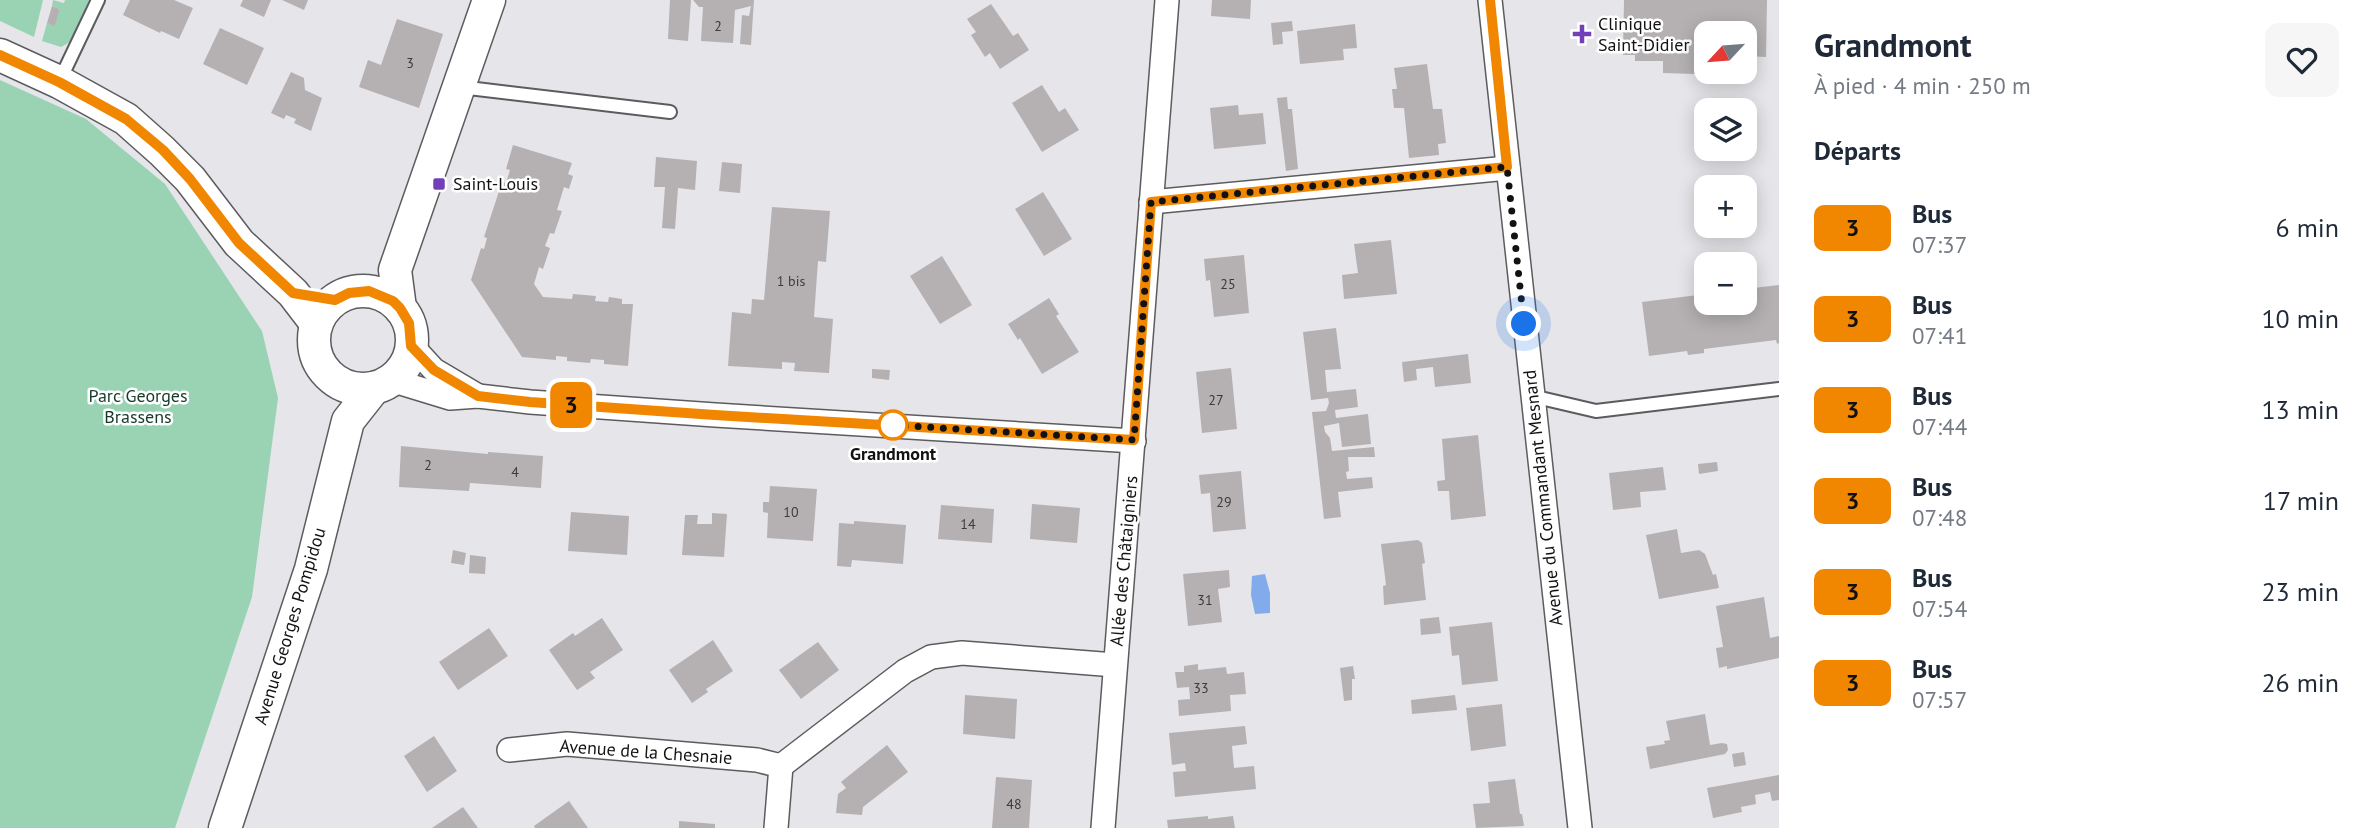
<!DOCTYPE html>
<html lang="fr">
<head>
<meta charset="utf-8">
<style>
	:root { --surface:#fff; --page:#f6f6f7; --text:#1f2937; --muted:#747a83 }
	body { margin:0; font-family:"PT Sans",sans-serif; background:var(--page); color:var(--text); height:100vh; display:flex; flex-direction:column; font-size:26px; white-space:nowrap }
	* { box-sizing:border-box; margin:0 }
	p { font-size:23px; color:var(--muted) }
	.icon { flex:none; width:38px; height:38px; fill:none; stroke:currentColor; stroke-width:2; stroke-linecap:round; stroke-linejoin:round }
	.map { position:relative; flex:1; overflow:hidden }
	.drawer { display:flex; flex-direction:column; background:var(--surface); width:595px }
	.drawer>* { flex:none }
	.badge { padding:0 14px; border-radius:10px; font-size:24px; line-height:46px }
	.needle { width:46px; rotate:244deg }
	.controls { position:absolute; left:1694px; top:21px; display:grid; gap:14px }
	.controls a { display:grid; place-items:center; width:63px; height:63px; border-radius:14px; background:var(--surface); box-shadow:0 4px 18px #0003; font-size:35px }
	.you { position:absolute; width:35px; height:35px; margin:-18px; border:5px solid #fff; border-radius:50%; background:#1a73e8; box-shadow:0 0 0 10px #1a73e833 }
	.map>.badge { position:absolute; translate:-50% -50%; box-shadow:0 0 0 4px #fff }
	h2 { padding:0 35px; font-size:26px; line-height:63px }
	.round { display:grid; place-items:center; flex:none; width:74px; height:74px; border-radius:14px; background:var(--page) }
	.headline { display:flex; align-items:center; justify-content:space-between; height:119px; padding:0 35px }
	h1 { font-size:33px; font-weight:700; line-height:52px }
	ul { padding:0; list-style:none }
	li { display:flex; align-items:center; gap:21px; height:91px; padding:0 35px }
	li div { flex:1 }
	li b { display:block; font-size:26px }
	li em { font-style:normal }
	li .badge { min-width:77px; font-weight:700; text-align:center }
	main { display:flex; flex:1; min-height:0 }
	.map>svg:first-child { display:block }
</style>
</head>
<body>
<main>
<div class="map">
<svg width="1779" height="828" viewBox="0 0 1779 828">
	<rect width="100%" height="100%" fill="#e6e5e9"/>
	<g fill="#99d3b4">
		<path d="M0,0H43L34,37L0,21Z"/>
		<path d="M53,0L64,3L65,0H89L72,41L61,47L42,41L47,23L55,25L60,9L52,6Z"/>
		<path d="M0,80L86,119L165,184L262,331L278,398L252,597L175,828H0Z"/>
	</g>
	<path fill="#81abeb" d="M1265,574L1270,593V613L1255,614L1251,595L1252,576Z"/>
	<g fill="#b5b1b3">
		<path d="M130,0H174L193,8L179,39L161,31L160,33L123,15Z"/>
		<path d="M243,0H271L264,17L240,6Z"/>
		<path d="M282,0H308L304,10Z"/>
		<path d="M670,0H691L688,41L668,39Z"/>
		<path d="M693,0H754L751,45L740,44L742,15L749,16L751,6L735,10L733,43L701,41L703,7H699Z"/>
		<path d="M1212,0H1251L1250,19L1211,16Z"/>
		<path d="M1624,0H1767L1766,57L1745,56V33H1706V61H1695V74L1663,73V61H1635V55H1623Z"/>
		<path d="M991,4L1013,36L1018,33L1029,50L1000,69L990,53L985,57L971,35L976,32L967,19Z"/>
		<path d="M52,6L60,9L55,26L47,23Z"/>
		<path d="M397,19L443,34L419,108L359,87L368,60L381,65Z"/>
		<path d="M1292,21L1293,31L1282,32L1283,44L1273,45L1271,23Z"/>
		<path d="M1355,24L1357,48L1343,49L1344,60L1300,64L1297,31Z"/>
		<path d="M220,28L264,48L247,85L203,64Z"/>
		<path d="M1427,64L1433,109H1442L1446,143L1438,144L1439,155L1409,158L1404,108H1394L1392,89H1397L1394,68Z"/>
		<path d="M291,72L304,78L305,90L322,98L311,131L294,123L296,119L286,115L284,119L271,113Z"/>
		<path d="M1042,85L1059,112L1065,108L1079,130L1042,152L1012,103Z"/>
		<path d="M1287,97L1288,109H1292L1298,169L1286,171L1277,98Z"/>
		<path d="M1238,105L1239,115L1263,113L1266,144L1214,149L1210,108Z"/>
		<path d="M513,145L572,163L568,174L573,176L569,189L564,187L557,210L562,211L554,234L550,233L545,246L550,248L543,269L539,267L534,284L543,297L572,299L573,294L596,296L595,301L608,302L609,297L622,299V304H633L628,366L604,364V360L591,359L590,363L567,361V357L556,356V360L522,357L471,280L481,248L484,249L487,238L484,237L502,182L506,183L510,170L506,169Z"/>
		<path d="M656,157L697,161L695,190L678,188L675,229L662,228L665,187H654Z"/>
		<path d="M722,162L742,164L740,193L719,191Z"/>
		<path d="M1043,192L1072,239L1044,256L1015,209Z"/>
		<path d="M772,207L830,211L826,262L818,261L814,317L833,319L829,373L794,371L795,363L782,362V369L728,366L732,312L751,314L752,299L764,300Z"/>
		<path d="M1391,240L1397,294L1344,299L1342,275L1358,273L1354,244Z"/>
		<path d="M1244,255L1249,313L1214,317L1210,280L1206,281L1204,259Z"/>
		<path d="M942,256L972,305L940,324L910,276Z"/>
		<path d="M1779,285V343L1777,344L1776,340L1704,349V353L1688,355L1687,351L1649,356L1642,302L1706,294V303H1745V289Z"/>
		<path d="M1049,298L1059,314L1056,316L1079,352L1042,374L1020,338L1018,340L1008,324Z"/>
		<path d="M1336,328L1341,369L1325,370L1327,392L1356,389L1358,407L1335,410L1336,418L1368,414L1371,444L1342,447L1339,423L1324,426L1325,432L1330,438L1332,451L1374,447L1375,457H1348L1349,471L1346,472L1347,479L1372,477L1373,488L1338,492L1341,517L1324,519L1312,412L1326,411L1329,403L1328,398L1311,400L1303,332Z"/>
		<path d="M1468,354L1471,383L1435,387L1433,367L1416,369L1417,380L1404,382L1402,362Z"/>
		<path d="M1231,368L1237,429L1202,433L1196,372Z"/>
		<path d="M872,369L890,370L889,380L872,378Z"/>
		<path d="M1478,435L1486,516L1451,520L1449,491H1438L1437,481L1445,480L1442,439Z"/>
		<path d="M401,446L488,454V452L543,456L541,488L470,483L469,491L399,487Z"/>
		<path d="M1717,462L1718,471L1699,474L1698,464Z"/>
		<path d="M1663,467L1666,490L1640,492L1641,507L1613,510L1609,473Z"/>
		<path d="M1241,471L1246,529L1213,532L1210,493L1201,494L1199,475Z"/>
		<path d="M770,486L817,489L813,541L767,538L768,513L763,512V502H769Z"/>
		<path d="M1032,504L1080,508L1077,543L1030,539Z"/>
		<path d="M941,505L994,509L992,543L938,539Z"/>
		<path d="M571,512L629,516L627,555L568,551Z"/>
		<path d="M712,513L727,514L724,557L682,555L685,515H698L697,524H712Z"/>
		<path d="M854,521L906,525L903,564L852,560L851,567L837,566L839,523L854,524Z"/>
		<path d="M1677,529L1681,553L1699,550L1705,554L1713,575L1716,574L1719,588L1659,599L1646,535Z"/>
		<path d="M1418,540L1422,543L1425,563L1422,564L1426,600L1384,605L1383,586L1386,585L1381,544Z"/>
		<path d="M453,550L466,553L464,565L451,563Z"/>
		<path d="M470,555L486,557L485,574L469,573Z"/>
		<path d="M1229,570L1230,587L1218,589L1222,622L1188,626L1183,574Z"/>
		<path d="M1764,597L1770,638L1779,636V658L1727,669V666L1719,668L1716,648L1723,647L1716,606Z"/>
		<path d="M1439,617L1441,633L1421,635L1420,619Z"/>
		<path d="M602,618L623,650L590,672L595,678L577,690L549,650L573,633L575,636Z"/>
		<path d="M1492,622L1498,681L1462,685L1459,655L1452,656L1449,627Z"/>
		<path d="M489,628L508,656L458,690L439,662Z"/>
		<path d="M713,640L733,671L706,689L708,692L692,703L669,670Z"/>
		<path d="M818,642L839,670L801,699L779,670Z"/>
		<path d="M1198,664V670L1226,667L1227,674L1244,672L1246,694L1230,695L1231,711L1179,716L1178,700L1190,699L1189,687L1177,688L1175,672H1184V666Z"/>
		<path d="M1353,666L1355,679H1352V700L1344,701L1340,668Z"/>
		<path d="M965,695L1017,699L1015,739L963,734Z"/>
		<path d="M1455,695L1457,710L1412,714L1411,700Z"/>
		<path d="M1502,704L1506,746L1471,751L1466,708Z"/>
		<path d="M1705,714L1710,745L1722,743L1727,744L1728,750L1725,754L1650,769L1646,747L1665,744L1664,741L1670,740L1666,721Z"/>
		<path d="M1245,726L1247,744L1232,746L1234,768L1254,766L1256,789L1175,797L1173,772L1186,771L1185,763L1172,765L1169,733Z"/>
		<path d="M434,736L457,771L427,792L404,756Z"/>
		<path d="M887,745L908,772L863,807L862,815L836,813L838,794L846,788L841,782Z"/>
		<path d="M1744,752L1746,765L1734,767L1732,754Z"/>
		<path d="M1779,775V800L1772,801L1770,792L1755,795L1756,804L1741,807L1742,812L1713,818L1707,788Z"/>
		<path d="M996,777L1032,780L1029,828H992Z"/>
		<path d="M1515,779L1520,814H1522L1524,826L1476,828L1473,804L1490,803L1488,782Z"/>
		<path d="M569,801L588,828H535L534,826Z"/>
		<path d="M463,807L478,828H432Z"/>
		<path d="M1208,816V819L1233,816L1235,828H1168L1167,820Z"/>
		<path d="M679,821L715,824V828H679Z"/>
	</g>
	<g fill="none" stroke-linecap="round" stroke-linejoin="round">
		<defs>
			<g id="lane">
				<path d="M59,82L98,0"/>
				<path d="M460,87L670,112"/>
				<path d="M1532,396L1596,411L1779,389"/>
			</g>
			<g id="street">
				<path d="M1490,0L1580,828"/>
				<path d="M1151,202L1508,168"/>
				<path d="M412,346L434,370L478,396"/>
				<path d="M391,380L450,398L478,396L530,402L715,415L1134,441"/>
				<path d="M509,750L567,744L757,760L781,766L776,828"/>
				<path d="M781,766L905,671L931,657L962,653L1115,665"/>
				<path d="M1103,828L1167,0"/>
			</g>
			<g id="secondary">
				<path d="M0,55L59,82L126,119L162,151L190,179L239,243L293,293L316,323"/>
				<circle cx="363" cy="340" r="49"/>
				<path d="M400,308L395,270L489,0"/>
				<path d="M225,828L311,569L348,421L374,388"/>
			</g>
		</defs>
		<use href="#lane" stroke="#5c5c5f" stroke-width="16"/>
		<use href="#street" stroke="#5c5c5f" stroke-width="26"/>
		<use href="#secondary" stroke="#5c5c5f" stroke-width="35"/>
		<use href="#lane" stroke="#fff" stroke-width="12"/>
		<use href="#street" stroke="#fff" stroke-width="23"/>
		<use href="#secondary" stroke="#fff" stroke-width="32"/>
	</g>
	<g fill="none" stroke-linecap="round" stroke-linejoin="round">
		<defs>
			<path id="line" d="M0,55L59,82L126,119L163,150L190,179L239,243L293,293L335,300L349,293L369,291L393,301L400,308L409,323L411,346L434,370L478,396L530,402L715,415L1134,440L1151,202L1507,167L1490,0"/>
		</defs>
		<use href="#line" stroke="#fff" stroke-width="16"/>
		<use href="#line" stroke="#f18700" stroke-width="10"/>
		<path stroke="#121213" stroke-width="7" stroke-dasharray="0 12.6" d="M893,425L1134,440L1151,202L1507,167L1524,324"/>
	</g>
	<g fill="#7140b8" stroke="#fff" stroke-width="2.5">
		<path d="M1578.5 23.5h7v7h7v7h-7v7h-7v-7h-7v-7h7z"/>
		<rect x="432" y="177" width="14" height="14" rx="3.5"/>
	</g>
	<circle fill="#fff" stroke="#f18700" stroke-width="3.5" cx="893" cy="425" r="14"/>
	<g text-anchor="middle" stroke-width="5" stroke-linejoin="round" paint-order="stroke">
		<g font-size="14" fill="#3b3a3b">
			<text x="718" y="31">2</text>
			<text x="410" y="68">3</text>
			<text x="791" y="286">1 bis</text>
			<text x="1228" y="289">25</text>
			<text x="1216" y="405">27</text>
			<text x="428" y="470">2</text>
			<text x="515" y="477">4</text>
			<text x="1224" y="507">29</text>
			<text x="791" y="517">10</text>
			<text x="968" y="529">14</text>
			<text x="1205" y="605">31</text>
			<text x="1201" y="693">33</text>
			<text x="1014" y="809">48</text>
		</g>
		<g font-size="18" fill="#121213" stroke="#fff" text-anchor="start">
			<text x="1598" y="30">Clinique<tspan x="1598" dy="21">Saint-Didier</tspan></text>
			<text x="453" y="190">Saint-Louis</text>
		</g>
		<g font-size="18" fill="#143a29" stroke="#fff">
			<text x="138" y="402">Parc Georges<tspan x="138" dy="21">Brassens</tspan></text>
		</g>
		<g font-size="18" font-weight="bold" fill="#121213" stroke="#fff">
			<text x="893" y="460">Grandmont</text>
		</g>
		<g font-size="18" fill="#121213" stroke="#fff">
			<text transform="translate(1543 498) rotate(-96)" y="6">Avenue du Commandant Mesnard</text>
			<text transform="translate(1124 561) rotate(-85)" y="6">Allée des Châtaigniers</text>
			<text transform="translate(290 626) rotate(-73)" y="6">Avenue Georges Pompidou</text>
			<text transform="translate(646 752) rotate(4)" y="6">Avenue de la Chesnaie</text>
		</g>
	</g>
</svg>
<div class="controls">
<a><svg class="needle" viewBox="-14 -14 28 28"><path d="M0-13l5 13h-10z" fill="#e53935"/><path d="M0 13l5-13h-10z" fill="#747a83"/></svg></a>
<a><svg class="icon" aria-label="layers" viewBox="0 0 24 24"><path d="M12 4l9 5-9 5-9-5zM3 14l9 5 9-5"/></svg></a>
<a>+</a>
<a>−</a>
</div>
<div class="you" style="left:1524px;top:324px"></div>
<b class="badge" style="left:571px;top:405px;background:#f18700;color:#111">3</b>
</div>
<section class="drawer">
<div class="headline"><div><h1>Grandmont</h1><p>À pied · 4 min · 250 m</p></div><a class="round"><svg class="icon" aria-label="heart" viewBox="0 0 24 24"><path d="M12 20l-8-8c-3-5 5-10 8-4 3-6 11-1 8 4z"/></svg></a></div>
<h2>Départs</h2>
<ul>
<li><span class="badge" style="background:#f18700;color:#111">3</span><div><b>Bus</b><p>07:37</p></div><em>6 min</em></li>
<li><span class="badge" style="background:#f18700;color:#111">3</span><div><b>Bus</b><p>07:41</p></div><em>10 min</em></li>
<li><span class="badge" style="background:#f18700;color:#111">3</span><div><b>Bus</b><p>07:44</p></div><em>13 min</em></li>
<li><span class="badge" style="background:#f18700;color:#111">3</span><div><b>Bus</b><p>07:48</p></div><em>17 min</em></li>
<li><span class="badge" style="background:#f18700;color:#111">3</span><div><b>Bus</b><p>07:54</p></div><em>23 min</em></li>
<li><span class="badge" style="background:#f18700;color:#111">3</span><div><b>Bus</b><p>07:57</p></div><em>26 min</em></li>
</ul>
</section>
</main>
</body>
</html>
